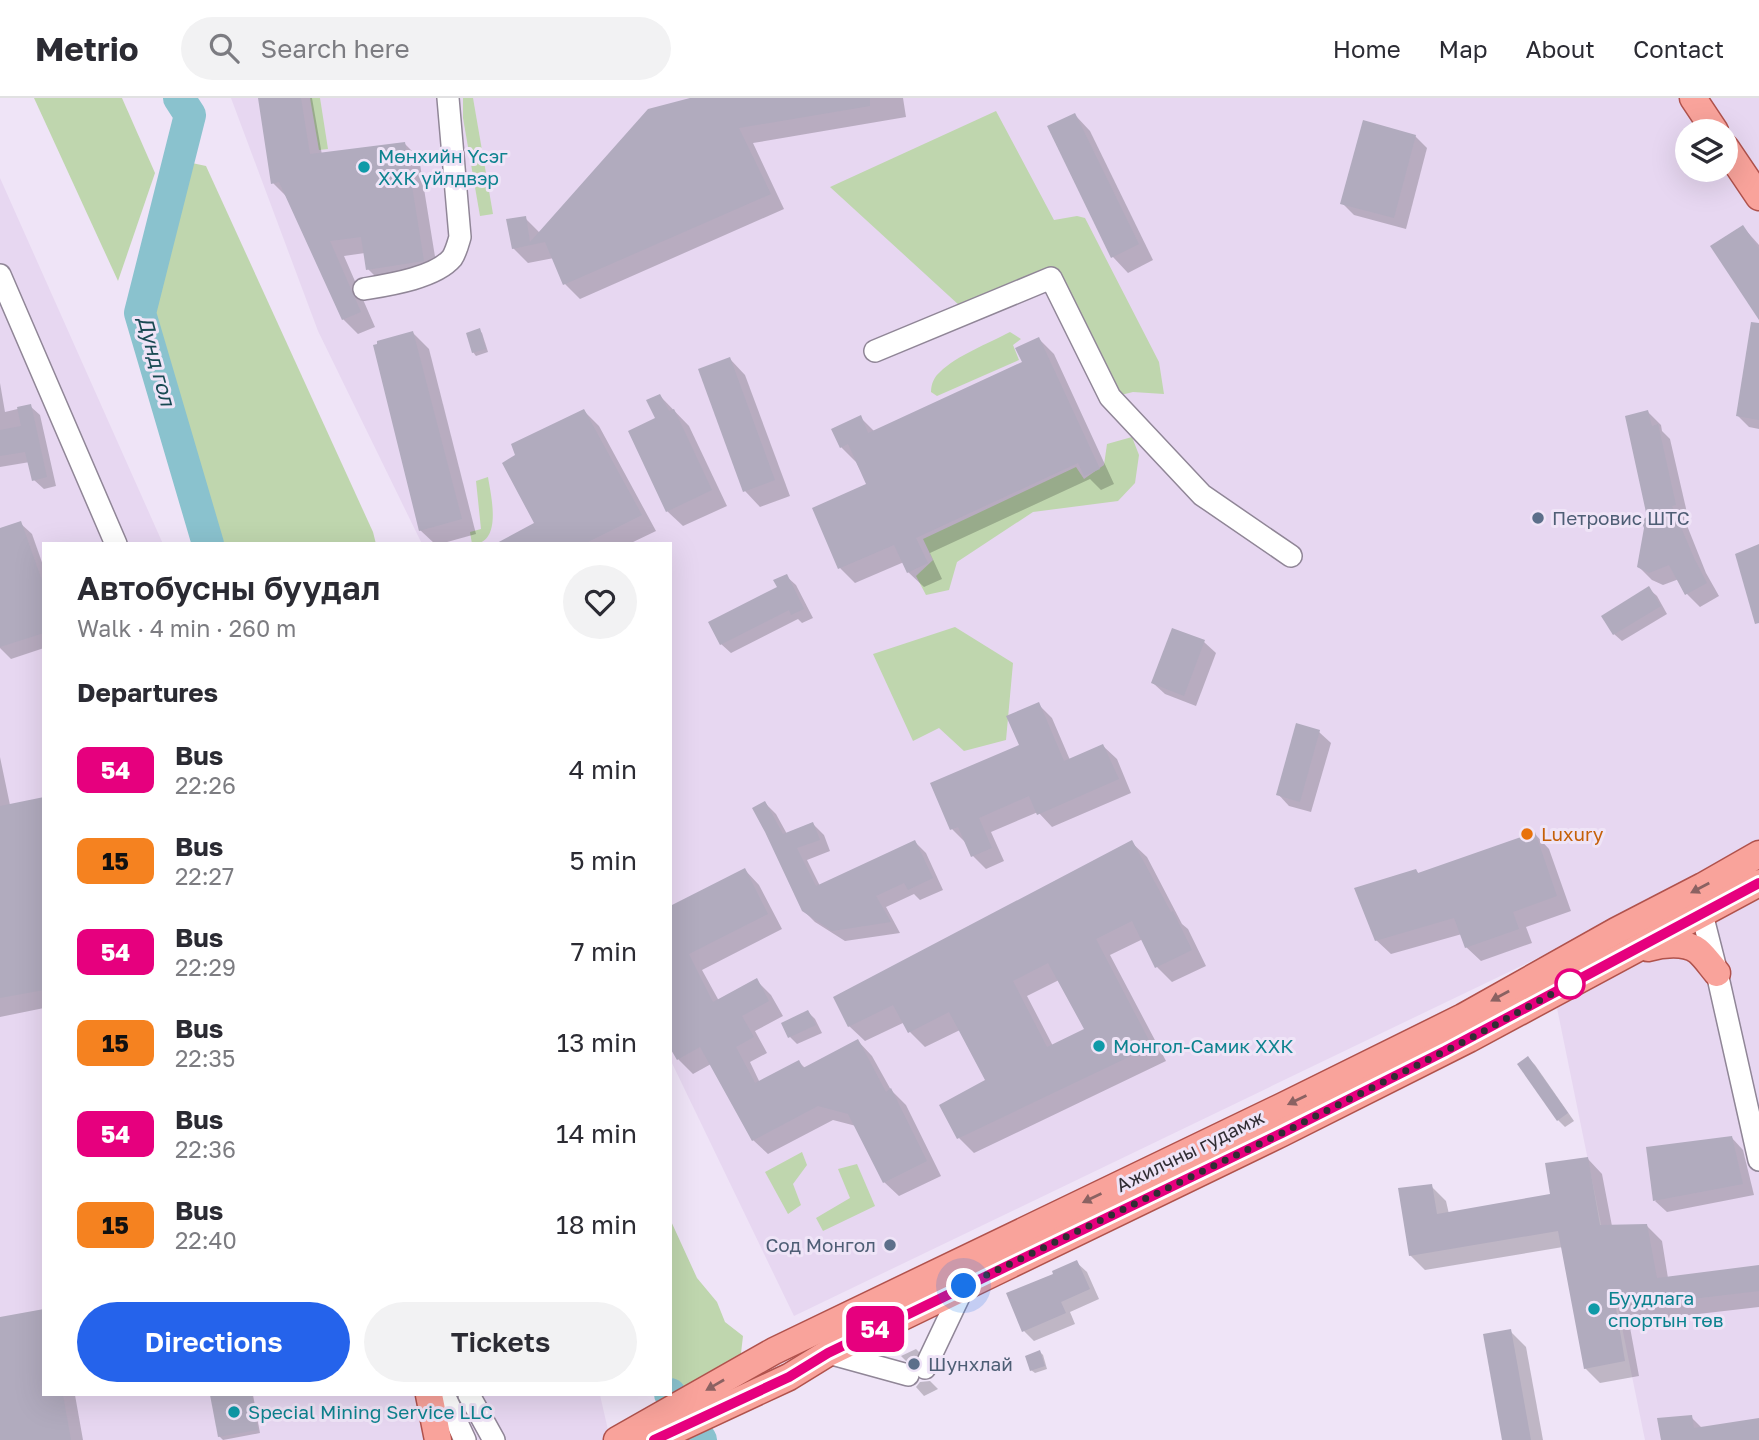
<!DOCTYPE html>
<html lang="en">
<head>
<meta charset="utf-8">
<style>
	:root { --surface:#fff; --page:#f2f2f3; --text:#2b2b33; --muted:#7c7c81; --line:#e1e1e2; --accent:#2563eb }
	body { margin:0; font-family:"Golos Text",sans-serif; background:var(--page); color:var(--text); height:100vh; display:flex; flex-direction:column; font-size:26px; white-space:nowrap }
	* { box-sizing:border-box; margin:0 }
	p { font-size:23px; color:var(--muted) }
	.icon { flex:none; width:38px; height:38px; fill:none; stroke:currentColor; stroke-width:2; stroke-linecap:round; stroke-linejoin:round }
	.map { position:relative; flex:1; overflow:hidden }
	.sheet { position:absolute; left:42px; top:444px; width:630px; height:854px; display:flex; flex-direction:column; background:var(--surface); border-radius:0px; box-shadow:0 7px 28px #0002 }
	.sheet>* { flex:none }
	.badge { padding:0 14px; border-radius:10px; font-size:24px; line-height:46px }
	.tools { position:absolute; left:1675px; top:21px; display:grid; gap:14px }
	.tools a { display:grid; place-items:center; width:63px; height:63px; border-radius:50%; background:var(--surface); box-shadow:0 7px 28px #0002; font-size:35px }
	.you { position:absolute; width:35px; height:35px; margin:-18px; border:5px solid #fff; border-radius:50%; background:#1a73e8; box-shadow:0 0 0 10px #1a73e833 }
	.map>.badge { position:absolute; translate:-50% -50%; box-shadow:0 0 0 4px #fff }
	h2 { padding:0 35px; font-size:26px; line-height:63px }
	.round { display:grid; place-items:center; flex:none; width:74px; height:74px; border-radius:37px; background:var(--page) }
	.headline { display:flex; align-items:center; justify-content:space-between; height:119px; padding:0 35px }
	h1 { font-size:33px; font-weight:600; line-height:52px }
	.primary-button { display:flex; gap:14px; margin-top:auto; padding:14px 35px }
	.primary-button a { flex:1; height:80px; border-radius:42px; background:var(--accent); color:#fff; font-size:28px; font-weight:600; line-height:80px; text-align:center }
	.primary-button a+a { background:var(--page); color:var(--text) }
	ul { padding:0; list-style:none }
	li { display:flex; align-items:center; gap:21px; height:91px; padding:0 35px }
	li div { flex:1 }
	li b { display:block; font-size:26px }
	li em { font-style:normal }
	li .badge { min-width:77px; font-weight:700; text-align:center }
	header { display:flex; align-items:center; gap:42px; box-sizing:border-box; height:98px; padding:0 35px; background:var(--surface); border-bottom:2px solid var(--line) }
	header strong { font-size:33px }
	nav { display:flex; gap:38px; margin-inline-start:auto; font-size:24px }
	.search { width:490px; height:63px; background:var(--page); display:flex; align-items:center; gap:18px; box-sizing:border-box; padding:0 24px; border-radius:38px; color:var(--muted); font-size:26px }
	.map>svg:first-child { display:block }
</style>
</head>
<body>
<header>
<strong>Metrio</strong>
<div class="search"><svg class="icon" aria-label="search" viewBox="0 0 24 24"><circle cx="10" cy="10" r="6"/><path d="M15 15l6 6"/></svg>Search here</div>
<nav><a>Home</a><a>Map</a><a>About</a><a>Contact</a></nav>
</header>
<div class="map">
<svg width="1759" height="1342" viewBox="0 0 1759 1342">
	<rect width="100%" height="100%" fill="#efe4f7"/>
	<g fill="#e7d7f1" fill-rule="evenodd">
		<path d="M231,0H1759V1342H1645L1546,856L794,1218L670,961V446H422L318,233ZM1687,33H1726V72H1687Z"/>
		<path d="M0,80L163,446H44V1297H600L608,1332L617,1342H0Z"/>
	</g>
	<g fill="#bfd6ae">
		<path d="M34,0H122L155,75L118,183Z"/>
		<path d="M310,0H320L328,51L319,52Z"/>
		<path d="M463,0H473L493,116L480,118L463,20Z"/>
		<path d="M996,13L1054,122L1077,118L1085,120L1159,264L1164,296L1133,294L1117,298L1052,177L960,208L830,89Z"/>
		<path d="M192,65L206,68L373,434L376,446H217L149,212Z"/>
		<path d="M1010,234L1021,241L1013,247L1019,262L937,298L931,294C931,286 934,279 940,274C956,258 989,245 1010,234Z"/>
		<path d="M1132,339L1139,357L1135,385L1118,403L1033,414L957,464L949,492L926,497L916,478L933,462L923,441L1076,369L1084,381L1104,367L1107,346Z"/>
		<path d="M488,379C491,398 503,446 472,446L470,434L481,431L476,383Z"/>
		<path d="M955,529L1013,565L1006,642L964,653L939,630L913,643L873,556Z"/>
		<path d="M802,1054L807,1067L793,1086L801,1107L788,1116L765,1074Z"/>
		<path d="M857,1066L875,1108L823,1133L816,1120L850,1100L838,1071Z"/>
		<path d="M670,1121L697,1180L717,1204L725,1224L743,1238L740,1264L692,1287L682,1289L670,1278Z"/>
	</g>
	<g fill="#0003" fill-rule="evenodd">
		<path d="M259,0H312L322,57L404,45L419,60L438,177L383,186L368,171L365,155L344,158L375,229L358,236L343,221L288,100L273,85Z"/>
		<path d="M697,0H903L906,19L753,45L784,111L580,201L565,186L554,160L528,165L513,150L525,120L540,135Z"/>
		<path d="M1075,17L1090,33L1153,162L1128,175L1113,159Z"/>
		<path d="M1415,38L1427,50L1406,131L1354,117L1342,105Z"/>
		<path d="M1743,129L1759,147V215Z"/>
		<path d="M479,232L482,235L488,254L476,258L473,254Z"/>
		<path d="M1759,233V331L1749,329L1737,317Z"/>
		<path d="M413,235L429,251L476,436L440,446H435L420,432Z"/>
		<path d="M1039,241L1054,256L1114,386L1101,392L1090,381L930,455L942,481L924,489L908,474L904,464L855,485L840,470L868,387L856,364L841,349L860,319L875,334L1024,265Z"/>
		<path d="M730,261L745,277L790,398L760,409L745,393Z"/>
		<path d="M0,285L5,314L30,308L40,317L56,388L44,391L34,382L30,364L0,369Z"/>
		<path d="M660,298L689,328L727,408L683,428L667,413L657,321Z"/>
		<path d="M584,313L599,328L656,433L629,446H499L536,425Z"/>
		<path d="M1648,314L1661,327L1662,333L1670,341L1688,419L1684,420L1706,475L1719,498L1700,509L1687,496L1679,481L1663,487L1652,482L1639,469L1649,420Z"/>
		<path d="M20,425L32,436L44,470V550L11,561L0,550V432Z"/>
		<path d="M786,478L796,487L813,520L802,525L798,521L731,555L721,546L779,490Z"/>
		<path d="M1649,491L1657,498L1667,516L1622,543L1614,536Z"/>
		<path d="M1204,544L1216,555L1196,608L1165,596L1153,585Z"/>
		<path d="M1038,606L1052,620L1070,662L1103,648L1117,661L1131,695L1052,729L1038,714L991,734L1004,763L986,771L973,758L966,745L952,731L932,686L1021,648Z"/>
		<path d="M1319,634L1331,645L1311,714L1289,708L1278,696Z"/>
		<path d="M0,659L10,707L44,700V910L0,919Z"/>
		<path d="M765,705L776,716L787,736L813,726L824,737L830,753L807,762L820,788L915,744L926,755L943,792L920,802L914,796L886,809L900,835L845,843L815,824L803,812Z"/>
		<path d="M1535,736L1549,751L1571,813L1526,829L1532,845L1481,863L1466,849L1462,836L1391,856L1376,842L1416,773L1420,777Z"/>
		<path d="M1131,744L1147,759L1182,826L1188,831L1206,868L1172,884L1157,869L1143,841L1110,857L1166,963L974,1055L959,1040L987,982L960,932L925,949L910,934L905,924L865,943L849,928ZM1059,882L1086,932L1053,948L1027,898Z"/>
		<path d="M745,772L759,787L782,831L702,872L719,903L756,882L771,897L783,918L755,933L767,955L750,964L760,985L799,964L805,970L858,943L872,958L891,992L906,1007L941,1078L899,1098L884,1084L856,1028L833,1022L768,1056L753,1042L711,966L693,976L678,961L670,810Z"/>
		<path d="M808,914L815,921L822,935L797,946L790,939Z"/>
		<path d="M1528,960L1535,967L1574,1023L1565,1029L1558,1022Z"/>
		<path d="M1732,1040L1743,1052L1754,1097L1667,1114L1655,1103Z"/>
		<path d="M1588,1061L1602,1076L1612,1128H1647L1662,1143L1668,1180L1759,1169V1209L1629,1224L1639,1278L1600,1285L1585,1270L1563,1149L1425,1172L1410,1157L1431,1088L1446,1103L1449,1116L1552,1098Z"/>
		<path d="M1076,1164L1087,1174L1099,1201L1070,1214L1075,1226L1034,1243L1024,1233L1055,1177Z"/>
		<path d="M0,1220L44,1297H75L83,1342H0Z"/>
		<path d="M1510,1233L1526,1249L1543,1342H1504Z"/>
		<path d="M916,1251L923,1258L920,1271L911,1268L901,1258Z"/>
		<path d="M1040,1254L1043,1257L1047,1271L1035,1275L1031,1272Z"/>
		<path d="M930,1283L938,1291L924,1298L916,1289L920,1284Z"/>
		<path d="M212,1297H253L260,1335L223,1342L219,1338Z"/>
		<path d="M1691,1319L1703,1331L1759,1322V1342H1662Z"/>
	</g>
	<g fill="none" stroke-linecap="round" stroke-linejoin="round">
		<g stroke="#8ac2ce" stroke-width="32">
			<path d="M179,0L190,17L140,215L208,446"/>
			<path d="M670,1296L701,1342"/>
		</g>
	</g>
	<g fill="#b1abbe" fill-rule="evenodd">
		<path d="M258,0H301L310,56L405,44L424,163L366,172L361,139L330,143L361,214L342,222L279,84L271,86Z"/>
		<path d="M690,0H870V8L739,30L771,96L563,187L545,144L512,151L506,121L526,118L530,144L648,11Z"/>
		<path d="M1075,15L1139,146L1111,160L1047,28Z"/>
		<path d="M1363,22L1416,37L1394,120L1340,106Z"/>
		<path d="M1743,127L1759,151V222L1710,148Z"/>
		<path d="M1751,224L1759,225V322L1736,318Z"/>
		<path d="M480,230L486,251L472,255L466,235Z"/>
		<path d="M413,233L462,421L419,433L373,247L377,246V243Z"/>
		<path d="M1039,239L1100,371L1084,378L1078,365L916,440L928,465L907,475L894,447L838,471L812,410L866,386L848,346L840,350L831,331L861,317L868,335L1022,264L1015,250Z"/>
		<path d="M730,259L775,382L743,394L698,271Z"/>
		<path d="M660,296L669,313L674,311L712,392L666,414L628,333L655,320L646,302Z"/>
		<path d="M31,306L47,379L32,383L25,354L0,358V332L21,328L17,309Z"/>
		<path d="M584,311L642,417L584,446H495L534,425L502,365L515,357L511,346Z"/>
		<path d="M1648,312L1652,328L1658,326L1676,407L1672,408L1694,460L1707,485L1685,497L1669,467L1649,475L1637,469L1644,430L1641,422L1647,419L1625,318Z"/>
		<path d="M21,423L44,488V535L0,549V430Z"/>
		<path d="M1759,446V525L1755,526L1735,456Z"/>
		<path d="M787,476L804,511L791,517L789,512L720,547L708,524L777,489L773,482Z"/>
		<path d="M1649,488L1661,508L1613,537L1601,518Z"/>
		<path d="M1172,530L1205,542L1184,598L1151,585Z"/>
		<path d="M1039,604L1064,663L1103,646L1119,681L1037,717L1029,698L979,720L992,750L971,759L958,729L950,732L930,685L1019,647L1006,618Z"/>
		<path d="M1296,625L1320,632L1300,704L1276,697Z"/>
		<path d="M44,699V892L0,900V708Z"/>
		<path d="M765,703L783,736L813,724L820,742L797,750L816,788L915,742L933,780L908,792L904,785L876,798L891,824L832,833L802,813L765,734L752,710Z"/>
		<path d="M1535,734L1557,798L1513,814L1519,831L1465,850L1454,820L1375,843L1354,790L1416,771L1418,775Z"/>
		<path d="M1132,742L1171,814L1173,813L1192,852L1155,870L1132,823L1096,841L1152,948L957,1041L939,1007L985,982L949,914L908,935L893,907L848,929L833,899ZM1048,865L1084,931L1047,949L1013,883Z"/>
		<path d="M745,770L768,816L689,856L713,904L757,880L769,903L742,918L754,939L736,949L755,985L799,962L803,970L858,941L886,994L891,990L927,1063L883,1085L848,1016L818,1008L752,1043L700,949L677,962L670,950V808Z"/>
		<path d="M808,912L816,927L788,940L781,925Z"/>
		<path d="M1528,958L1568,1015L1557,1023L1517,966Z"/>
		<path d="M1732,1038L1743,1086L1653,1103L1646,1049Z"/>
		<path d="M1588,1059L1600,1127L1647,1126L1657,1180L1759,1167V1193L1616,1210L1625,1263L1584,1271L1558,1133L1409,1158L1398,1090L1432,1086L1437,1116L1550,1096L1545,1065Z"/>
		<path d="M1077,1162L1090,1191L1061,1204L1066,1215L1022,1234L1006,1195L1053,1176L1052,1173Z"/>
		<path d="M44,1211V1297H63L71,1342H0V1219Z"/>
		<path d="M1511,1231L1531,1342H1502L1483,1236Z"/>
		<path d="M1040,1252L1045,1268L1030,1273L1025,1258Z"/>
		<path d="M210,1297H252L258,1332L218,1339Z"/>
		<path d="M1692,1317L1694,1330L1759,1320V1342H1661L1657,1320Z"/>
	</g>
	<g fill="none" stroke-linecap="round" stroke-linejoin="round">
		<defs>
			<g id="minor">
				<path d="M0,177L116,446"/>
				<path d="M364,191C388,187 435,180 452,160C456,154 458,146 460,139L448,0"/>
				<path d="M875,253L1051,180L1110,299L1202,397L1291,458"/>
				<path d="M1702,816L1717,875L1759,1062"/>
				<path d="M828,1255L908,1277"/>
				<path d="M925,1270L964,1188"/>
				<path d="M444,1297L465,1342"/>
				<path d="M469,1297L494,1342"/>
			</g>
			<g id="major">
				<path d="M1693,0L1715,33"/>
				<path d="M1726,50L1759,99"/>
				<path d="M1648,850C1662,846 1685,843 1698,853C1705,859 1711,868 1717,875"/>
				<path d="M429,1297L438,1342"/>
				<path d="M617,1342L774,1253L1283,1008L1463,919L1616,833L1703,788L1759,756"/>
				<path d="M654,1342L789,1279L828,1255L1282,1035L1469,941L1759,785"/>
			</g>
		</defs>
		<use href="#minor" stroke="#908697" stroke-width="24"/>
		<use href="#major" stroke="#b0524c" stroke-width="29"/>
		<use href="#minor" stroke="#fff" stroke-width="21"/>
		<use href="#major" stroke="#f9a39b" stroke-width="26"/>
	</g>
	<defs><path id="oneway-solid" d="M-6-.8H1V-3.2L6.5 0L1 3.2V.8H-6Z" transform="scale(1.75)"/></defs>
	<g fill="#8b6262">
		<use href="#oneway-solid" transform="translate(1700 790) rotate(152)"/>
		<use href="#oneway-solid" transform="translate(1500 898) rotate(151)"/>
		<use href="#oneway-solid" transform="translate(1297 1002) rotate(154)"/>
		<use href="#oneway-solid" transform="translate(1092 1100) rotate(154)"/>
		<use href="#oneway-solid" transform="translate(715 1287) rotate(150)"/>
	</g>
	<g fill="none" stroke-linecap="round" stroke-linejoin="round">
		<defs>
			<path id="line" d="M654,1342L789,1279L828,1255L1282,1035L1445,953L1759,785"/>
		</defs>
		<use href="#line" stroke="#fff" stroke-width="16"/>
		<use href="#line" stroke="#e6007e" stroke-width="10"/>
		<path stroke="#312d34" stroke-width="7" stroke-dasharray="0 12.6" d="M964,1188L1282,1035L1469,941L1570,886"/>
	</g>
	<g fill="#0f9aa8" stroke="#efe4f7" stroke-width="2.5">
		<circle cx="364" cy="69" r="7"/>
		<circle cx="1099" cy="948" r="7"/>
		<circle cx="1594" cy="1211" r="7"/>
		<circle cx="234" cy="1314" r="7"/>
	</g>
	<g fill="#5c6f8a" stroke="#efe4f7" stroke-width="2.5">
		<circle cx="1538" cy="420" r="7"/>
		<circle cx="890" cy="1147" r="7"/>
		<circle cx="914" cy="1266" r="7"/>
	</g>
	<circle fill="#e8710a" stroke="#efe4f7" stroke-width="2.5" cx="1527" cy="736" r="7"/>
	<circle fill="#fff" stroke="#e6007e" stroke-width="3.5" cx="1570" cy="886" r="14"/>
	<g text-anchor="middle" stroke-width="6" stroke-linejoin="round" paint-order="stroke">
		<g font-size="19" fill="#0d838f" stroke="#efe4f7" text-anchor="start">
			<text x="378" y="65">Мөнхийн Үсэг<tspan x="378" dy="22">ХХК үйлдвэр</tspan></text>
			<text x="1113" y="955">Монгол-Самик ХХК</text>
			<text x="1608" y="1207">Буудлага<tspan x="1608" dy="22">спортын төв</tspan></text>
			<text x="248" y="1321">Special Mining Service LLC</text>
		</g>
		<g font-size="19" fill="#4e5e75" stroke="#efe4f7" text-anchor="start">
			<text x="1552" y="427">Петровис ШТС</text>
			<text x="876" y="1154" text-anchor="end">Сод Монгол</text>
			<text x="928" y="1273">Шунхлай</text>
		</g>
		<g font-size="19" fill="#c56008" stroke="#efe4f7" text-anchor="start">
			<text x="1541" y="743">Luxury</text>
		</g>
		<g font-size="19" fill="#312d34" stroke="#efe4f7">
			<text transform="translate(1190 1053) rotate(-26)" y="7">Ажилчны гудамж</text>
		</g>
		<g font-size="21" font-style="italic" fill="#184953" stroke="#efe4f7">
			<text transform="translate(156 263) rotate(75)" y="7">Дунд гол</text>
		</g>
	</g>
</svg>
<div class="tools">
<a><svg class="icon" aria-label="layers" viewBox="0 0 24 24"><path d="M12 4l9 5-9 5-9-5zM3 14l9 5 9-5"/></svg></a>
</div>
<div class="you" style="left:964px;top:1188px"></div>
<b class="badge" style="left:875px;top:1231px;background:#e6007e;color:#fff">54</b>
<section class="sheet">
<div class="headline"><div><h1>Автобусны буудал</h1><p>Walk · 4 min · 260 m</p></div><a class="round"><svg class="icon" aria-label="heart" viewBox="0 0 24 24"><path d="M12 20l-8-8c-3-5 5-10 8-4 3-6 11-1 8 4z"/></svg></a></div>
<h2>Departures</h2>
<ul>
<li><span class="badge" style="background:#e6007e;color:#fff">54</span><div><b>Bus</b><p>22:26</p></div><em>4 min</em></li>
<li><span class="badge" style="background:#f58220;color:#111">15</span><div><b>Bus</b><p>22:27</p></div><em>5 min</em></li>
<li><span class="badge" style="background:#e6007e;color:#fff">54</span><div><b>Bus</b><p>22:29</p></div><em>7 min</em></li>
<li><span class="badge" style="background:#f58220;color:#111">15</span><div><b>Bus</b><p>22:35</p></div><em>13 min</em></li>
<li><span class="badge" style="background:#e6007e;color:#fff">54</span><div><b>Bus</b><p>22:36</p></div><em>14 min</em></li>
<li><span class="badge" style="background:#f58220;color:#111">15</span><div><b>Bus</b><p>22:40</p></div><em>18 min</em></li>
</ul>
<div class="primary-button"><a>Directions</a><a>Tickets</a></div>
</section>
</div>
</body>
</html>
